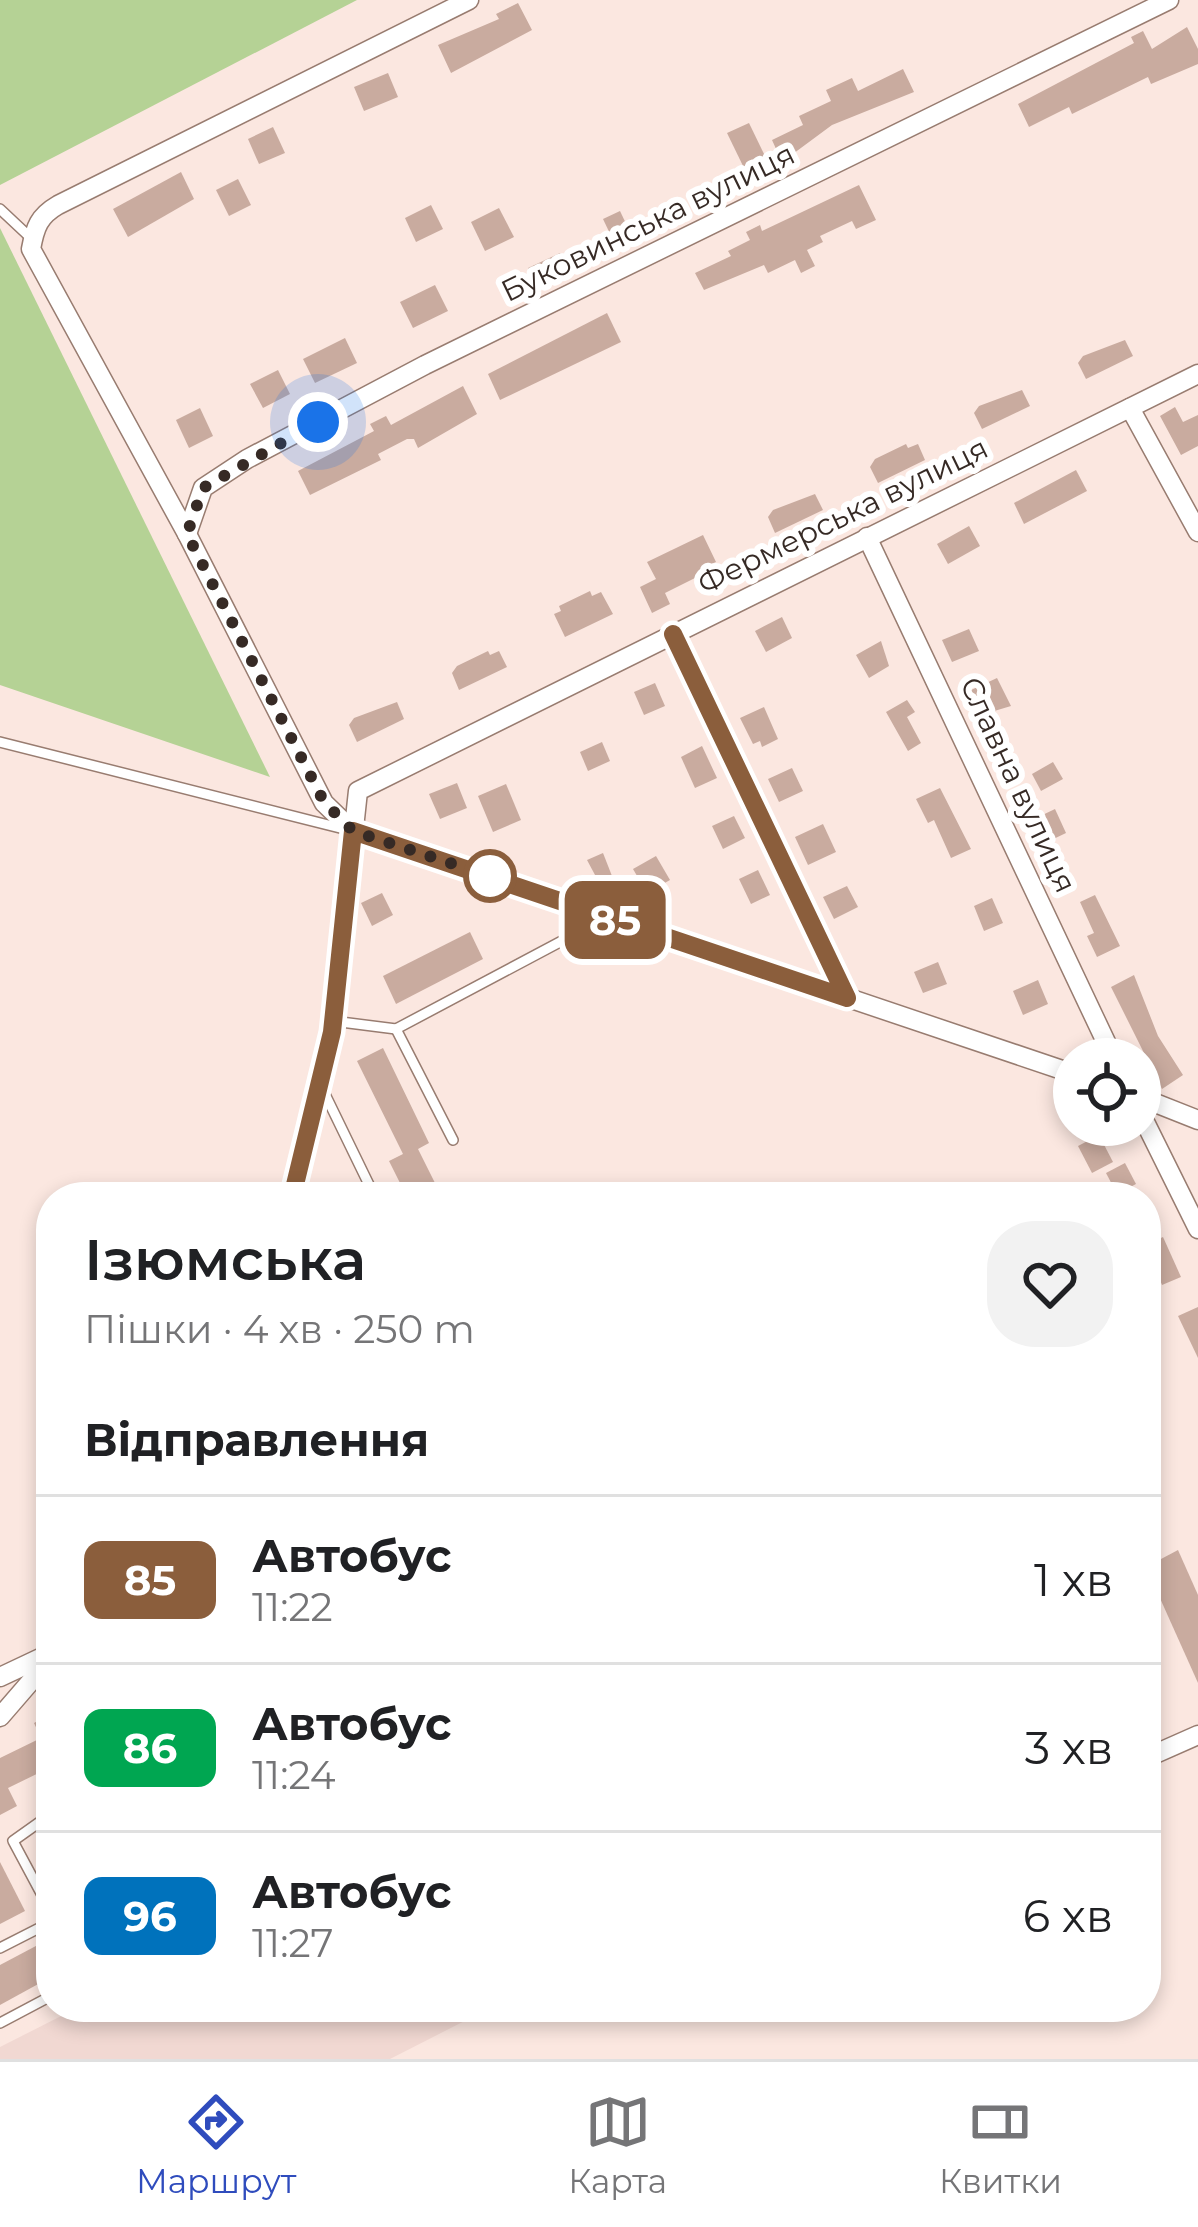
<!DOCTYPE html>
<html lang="uk">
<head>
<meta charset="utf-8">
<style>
	:root { --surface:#fff; --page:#f2f2f2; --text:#202124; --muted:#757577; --line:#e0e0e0; --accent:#2f4cbd }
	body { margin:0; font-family:Montserrat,sans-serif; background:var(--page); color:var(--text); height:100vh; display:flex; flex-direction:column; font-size:45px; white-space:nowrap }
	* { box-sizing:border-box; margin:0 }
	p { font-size:39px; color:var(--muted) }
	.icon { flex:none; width:66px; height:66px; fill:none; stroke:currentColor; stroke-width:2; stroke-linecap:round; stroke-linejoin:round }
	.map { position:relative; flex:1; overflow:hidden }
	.drawer { position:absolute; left:36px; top:1182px; width:1125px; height:840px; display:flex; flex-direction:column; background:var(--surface); border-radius:48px; box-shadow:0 6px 18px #0003 }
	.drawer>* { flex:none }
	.badge { padding:0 24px; border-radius:18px; font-size:42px; line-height:78px }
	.tools { position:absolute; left:1053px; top:1038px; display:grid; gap:24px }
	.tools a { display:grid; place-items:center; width:108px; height:108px; border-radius:50%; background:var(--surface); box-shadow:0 6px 18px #0003; font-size:60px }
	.you { position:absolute; width:60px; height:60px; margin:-30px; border:9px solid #fff; border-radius:50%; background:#1a73e8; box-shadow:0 0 0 18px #1a73e833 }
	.map>.badge { position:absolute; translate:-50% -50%; box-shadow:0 0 0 6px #fff }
	h2 { padding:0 48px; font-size:45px; line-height:108px }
	.round { display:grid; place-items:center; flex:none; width:126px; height:126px; border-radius:48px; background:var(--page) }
	.head { display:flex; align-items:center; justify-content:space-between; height:204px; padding:0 48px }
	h1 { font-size:57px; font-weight:600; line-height:90px }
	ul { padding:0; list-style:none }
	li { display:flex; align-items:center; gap:36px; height:168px; padding:0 48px; border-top:3px solid var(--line) }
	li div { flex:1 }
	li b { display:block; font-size:45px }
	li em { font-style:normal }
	li .badge { min-width:132px; font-weight:700; text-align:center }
	.menu { display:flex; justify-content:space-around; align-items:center; height:168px; border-top:3px solid var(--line); background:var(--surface); font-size:33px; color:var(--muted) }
	.menu a { display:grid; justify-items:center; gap:6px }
	.menu .active { color:var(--accent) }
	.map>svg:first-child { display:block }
</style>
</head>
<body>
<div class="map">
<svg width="1198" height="2059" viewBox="0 0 1198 2059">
	<rect width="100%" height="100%" fill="#fbe7e0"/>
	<path fill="#f1d8d2" d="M79,2007H492L390,2059H0V2047Z"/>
	<g fill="#b5d295">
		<path d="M0,0H357L0,185Z"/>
		<path d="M0,228L270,777L0,685Z"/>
	</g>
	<g fill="#c9ab9f">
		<path d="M518,3L532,30L451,73L438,45L499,19L496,14Z"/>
		<path d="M1187,27L1198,49V64L1151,84L1148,77L1072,114L1069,107L1029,127L1018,104L1134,43L1131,37L1143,31L1152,49Z"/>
		<path d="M903,69L914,92L832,125L782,162L772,140L803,125L799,116L831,101L826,90L852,78L858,91Z"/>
		<path d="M388,73L398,97L364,111L354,87Z"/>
		<path d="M749,123L766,158L744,168L727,133Z"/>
		<path d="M273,127L285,153L259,164L248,139Z"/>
		<path d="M181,172L194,199L128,237L113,209Z"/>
		<path d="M238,179L251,205L229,216L216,190Z"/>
		<path d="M859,185L876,220L856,229L852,221L820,236L823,242L807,250L815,266L801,273L795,260L768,273L764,265L704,290L695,273L731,256L728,251L750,240L746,232L760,225L762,231Z"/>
		<path d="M431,205L443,229L416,242L405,218Z"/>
		<path d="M499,208L514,237L485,251L471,222Z"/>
		<path d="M620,211L630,232L613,240L603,219Z"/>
		<path d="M560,253L569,272L537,287L528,268Z"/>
		<path d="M435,285L448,311L413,328L400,302Z"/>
		<path d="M607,313L621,342L500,400L488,374Z"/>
		<path d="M345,338L357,363L315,383L303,359Z"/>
		<path d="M1125,340L1133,356L1086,379L1078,363L1083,356Z"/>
		<path d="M278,370L290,394L263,408L250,384Z"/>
		<path d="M463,386L477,414L418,448L414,439H407L378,454L381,460L310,495L298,471L374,431L370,424L386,416L391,425Z"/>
		<path d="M1022,390L1030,406L982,429L974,413L979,406Z"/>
		<path d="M1175,407L1183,422L1198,415V446L1181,455L1160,416Z"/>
		<path d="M200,408L213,436L189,448L176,420Z"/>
		<path d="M906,444L908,448L918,444L925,460L878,483L870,467L875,459Z"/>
		<path d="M1076,470L1087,491L1024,524L1014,503Z"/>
		<path d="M815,494L823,510L775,533L768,517L773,510Z"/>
		<path d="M969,526L980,546L948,564L937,544Z"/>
		<path d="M703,535L716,562L709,565L711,570L665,593L670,604L652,613L640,587L656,579L647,562Z"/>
		<path d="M590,591L592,596L601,592L613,614L565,637L554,614L561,611L559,606Z"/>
		<path d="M782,617L792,638L766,652L755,631Z"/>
		<path d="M969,629L979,651L952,662L942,640Z"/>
		<path d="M881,641L889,666L869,678L856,655Z"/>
		<path d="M488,651L490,655L499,651L507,667L459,690L452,673L457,666Z"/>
		<path d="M997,678L1011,706L981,715L969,691Z"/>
		<path d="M655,683L665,706L644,715L634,692Z"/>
		<path d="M907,700L915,712L907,717L921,743L908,751L886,712Z"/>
		<path d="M397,702L404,719L357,742L349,725L354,718Z"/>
		<path d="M764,707L778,739L762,747L760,741L753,744L740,718Z"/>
		<path d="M602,742L610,761L588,771L580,752Z"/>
		<path d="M702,746L717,778L695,788L681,757Z"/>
		<path d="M1053,762L1063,779L1041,791L1032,774Z"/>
		<path d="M792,768L803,791L779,802L768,779Z"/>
		<path d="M457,783L467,808L440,819L429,794Z"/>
		<path d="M506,784L521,820L493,832L478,796Z"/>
		<path d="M940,788L971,849L951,858L934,820L928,823L916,799Z"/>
		<path d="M1055,809L1066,833L1043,844L1032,820Z"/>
		<path d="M734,816L745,838L723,849L712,826Z"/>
		<path d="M823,824L836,852L808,865L795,837Z"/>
		<path d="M603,853L621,899L610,903L587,860Z"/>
		<path d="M656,856L670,880L647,893L633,869Z"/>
		<path d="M758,870L770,895L751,904L739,879Z"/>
		<path d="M847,886L858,907L834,919L823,897Z"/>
		<path d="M382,893L393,915L372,926L361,903Z"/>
		<path d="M1095,895L1120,946L1097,957L1087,936L1094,933L1080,902Z"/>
		<path d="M992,898L1003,923L984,931L974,906Z"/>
		<path d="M470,932L483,959L396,1004L383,976Z"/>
		<path d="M938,962L947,984L923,993L914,972Z"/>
		<path d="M1134,975L1158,1036L1183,1075L1162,1089L1111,987Z"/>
		<path d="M1038,980L1048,1004L1023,1015L1013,991Z"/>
		<path d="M383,1048L429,1143L418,1149L442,1197H407L389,1161L403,1154L357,1061Z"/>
		<path d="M1099,1135L1113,1162L1092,1173L1078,1146Z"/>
		<path d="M1125,1163L1136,1184L1117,1194L1106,1173Z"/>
		<path d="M1163,1237L1181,1277L1162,1285L1146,1245Z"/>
		<path d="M1198,1307V1358L1178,1316Z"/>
		<path d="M1178,1550L1198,1595V1683L1146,1567Z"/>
		<path d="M51,1714V1767L8,1788L17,1806L0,1815V1758L41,1738L34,1723Z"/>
		<path d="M0,1862L25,1911L0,1924Z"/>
		<path d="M51,1938V1977L0,2005V1965Z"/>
	</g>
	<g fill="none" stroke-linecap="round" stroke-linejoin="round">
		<defs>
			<g id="service">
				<path d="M0,209L33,240"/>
				<path d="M0,742L344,829"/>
				<path d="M333,1021L396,1029"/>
				<path d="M322,1088L375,1197"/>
				<path d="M453,1140L396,1029L607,917"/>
				<path d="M51,1814L13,1841L51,1912"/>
				<path d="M0,1948L51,1922"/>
				<path d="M0,2023L51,1996"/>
			</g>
			<g id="minor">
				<path d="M469,0L58,205C39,216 35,227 31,249L187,534L324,803L353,831L1074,1074"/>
				<path d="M1130,408L1198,532"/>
				<path d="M187,534L203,488L247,459L425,365L1169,0"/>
				<path d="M867,537L1114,1059"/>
				<path d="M673,634L847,997"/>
				<path d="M1140,1097L1198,1120"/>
				<path d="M1140,1112L1198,1229"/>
				<path d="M292,1197L332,1032L358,791L1198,374"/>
				<path d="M0,1677L51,1653"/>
				<path d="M0,1717L51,1658"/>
				<path d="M1146,1758L1198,1735"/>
			</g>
		</defs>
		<use href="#service" stroke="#987c70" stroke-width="12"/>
		<use href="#minor" stroke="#987c70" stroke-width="21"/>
		<use href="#service" stroke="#fff" stroke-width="9"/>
		<use href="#minor" stroke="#fff" stroke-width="18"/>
	</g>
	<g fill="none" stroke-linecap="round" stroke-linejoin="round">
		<defs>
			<path id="line" d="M292,1197L332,1032L353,831L847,998L673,634"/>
		</defs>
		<use href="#line" stroke="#fff" stroke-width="27"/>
		<use href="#line" stroke="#8b5e3c" stroke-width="18"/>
		<path stroke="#362a25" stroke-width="12" stroke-dasharray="0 21.6" d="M318,422L203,488L187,534L324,802L353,831L490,876"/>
	</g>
	<circle fill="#fff" stroke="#8b5e3c" stroke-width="6" cx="490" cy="876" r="24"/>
	<g text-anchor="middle" stroke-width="12" stroke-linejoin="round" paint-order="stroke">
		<g font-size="30" fill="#362a25" stroke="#fff">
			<text transform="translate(648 223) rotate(-26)" y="10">Буковинська вулиця</text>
			<text transform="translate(843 516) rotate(-26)" y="10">Фермерська вулиця</text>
			<text transform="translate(1018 785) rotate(65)" y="10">Славна вулиця</text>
		</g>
	</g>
</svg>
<div class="tools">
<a><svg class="icon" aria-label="locate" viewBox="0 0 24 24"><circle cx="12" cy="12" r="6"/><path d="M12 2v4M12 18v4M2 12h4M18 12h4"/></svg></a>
</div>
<div class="you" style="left:318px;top:422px"></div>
<b class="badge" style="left:615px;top:920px;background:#8b5e3c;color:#fff">85</b>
<section class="drawer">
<div class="head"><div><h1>Ізюмська</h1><p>Пішки · 4 хв · 250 m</p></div><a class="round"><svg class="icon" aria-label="heart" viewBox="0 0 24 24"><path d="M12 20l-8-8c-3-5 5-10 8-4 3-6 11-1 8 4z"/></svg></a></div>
<h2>Відправлення</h2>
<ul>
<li><span class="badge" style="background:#8b5e3c;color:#fff">85</span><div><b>Автобус</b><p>11:22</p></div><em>1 хв</em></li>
<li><span class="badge" style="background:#00a651;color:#fff">86</span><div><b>Автобус</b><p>11:24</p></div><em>3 хв</em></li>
<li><span class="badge" style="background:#0072bc;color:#fff">96</span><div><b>Автобус</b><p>11:27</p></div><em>6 хв</em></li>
</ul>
</section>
</div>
<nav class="menu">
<a class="active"><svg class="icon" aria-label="directions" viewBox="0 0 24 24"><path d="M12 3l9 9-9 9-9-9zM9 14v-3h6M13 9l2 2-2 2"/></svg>Маршрут</a>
<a><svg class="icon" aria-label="map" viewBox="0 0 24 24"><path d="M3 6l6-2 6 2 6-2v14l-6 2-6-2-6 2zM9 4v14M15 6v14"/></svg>Карта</a>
<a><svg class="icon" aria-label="tickets" viewBox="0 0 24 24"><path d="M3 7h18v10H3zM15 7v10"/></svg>Квитки</a>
</nav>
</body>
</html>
